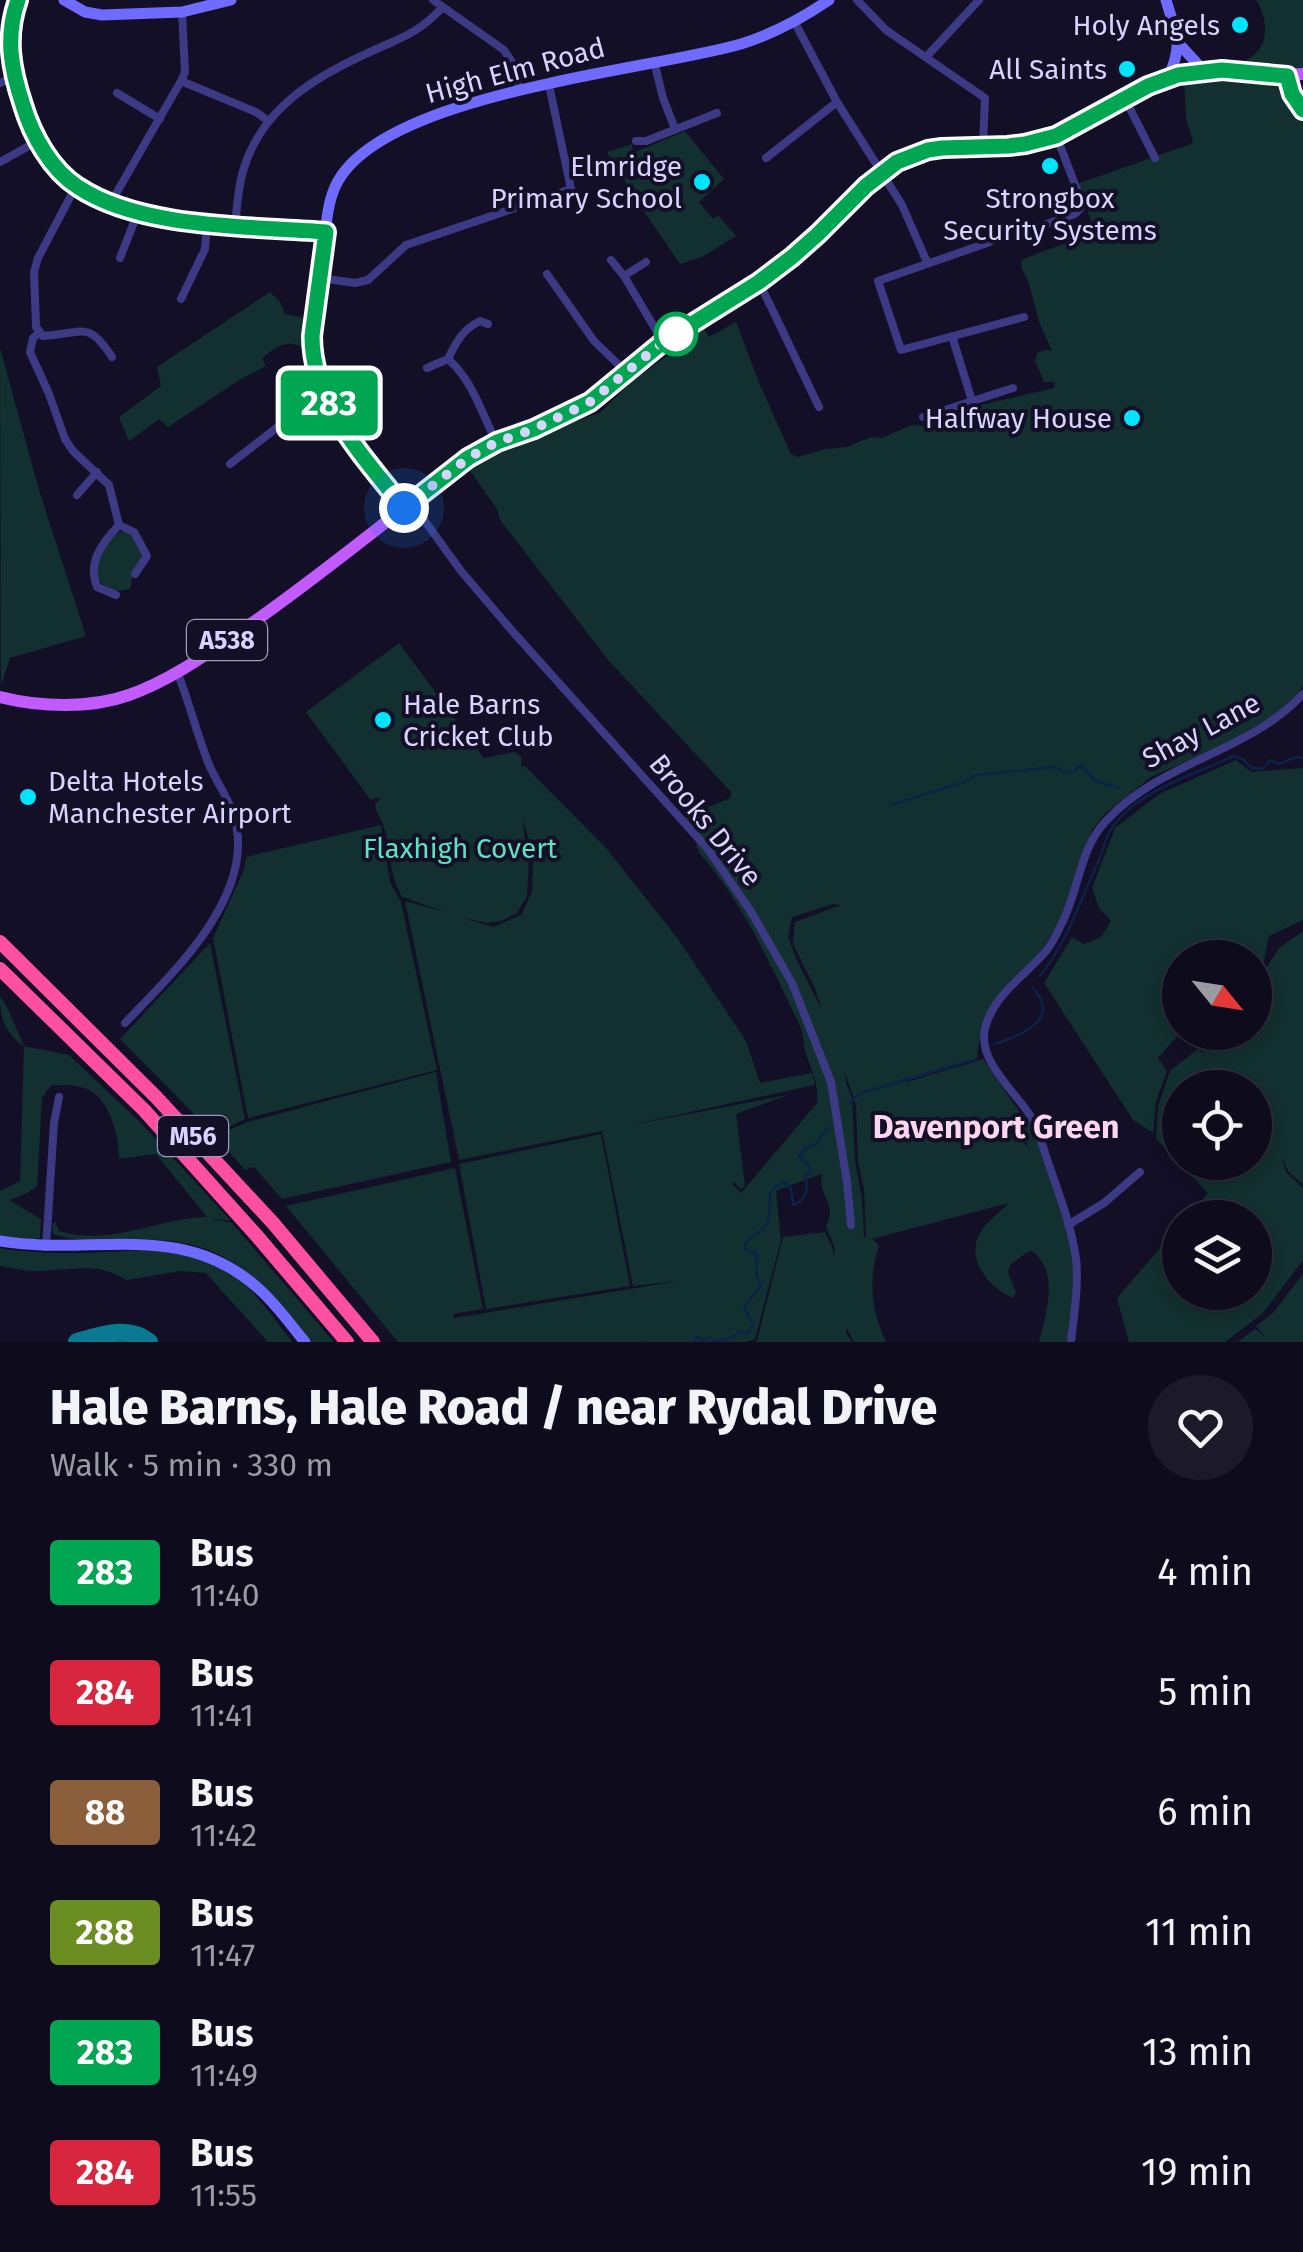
<!DOCTYPE html>
<html lang="en">
<head>
<meta charset="utf-8">
<style>
	:root { --surface:#0e0b1c; --page:#1c1929; --text:#f1f3f6; --muted:#9b9ba3; --line:#2e2b3b }
	body { margin:0; font-family:"Fira Sans",sans-serif; background:var(--page); color:var(--text); height:100vh; display:flex; flex-direction:column; font-size:38px; white-space:nowrap }
	* { box-sizing:border-box; margin:0 }
	p { font-size:32px; color:var(--muted) }
	.icon { flex:none; width:55px; height:55px; fill:none; stroke:currentColor; stroke-width:2; stroke-linecap:round; stroke-linejoin:round }
	.map { position:relative; height:1342px; overflow:hidden }
	.panel { display:flex; flex-direction:column; background:var(--surface); flex:1 }
	.panel>* { flex:none }
	.badge { padding:0 20px; border-radius:8px; font-size:35px; line-height:65px }
	.needle { width:65px; rotate:120deg }
	.buttons { position:absolute; left:1162px; top:940px; display:grid; gap:20px }
	.buttons a { display:grid; place-items:center; width:110px; height:110px; border-radius:50%; background:var(--surface); box-shadow:0 5px 15px #0003,0 0 0 2px var(--line); font-size:50px }
	.you { position:absolute; width:50px; height:50px; margin:-25px; border:8px solid #fff; border-radius:50%; background:#1a73e8; box-shadow:0 0 0 15px #1a73e833 }
	.map>.badge { position:absolute; translate:-50% -50%; box-shadow:0 0 0 5px #fff }
	.round { display:grid; place-items:center; flex:none; width:105px; height:105px; border-radius:52px; background:var(--page) }
	.overview { display:flex; align-items:center; justify-content:space-between; height:170px; padding:0 50px }
	h1 { font-size:48px; font-weight:800; line-height:75px }
	ul { padding:0; list-style:none }
	li { display:flex; align-items:center; gap:30px; height:120px; padding:0 50px }
	li div { flex:1 }
	li b { display:block; font-size:38px }
	li em { font-style:normal }
	li .badge { min-width:110px; font-weight:700; text-align:center }
	.map>svg:first-child { display:block }
</style>
</head>
<body>
<div class="map">
<svg width="1303" height="1342" viewBox="0 0 1303 1342">
	<rect width="100%" height="100%" fill="#130f26"/>
	<g fill="#12302f" fill-rule="evenodd">
		<path d="M1256,0H1303V69L1292,71L1248,67L1245,65L1246,60C1270,50 1269,19 1256,0Z"/>
		<path d="M1212,78L1279,87C1289,97 1293,112 1303,123V686L1296,696L1270,719L1227,743L1151,777L1106,813L1092,830L1061,919L1045,945L981,1028L977,1058L906,1079L907,1082L983,1059L1023,1117C1015,1130 1022,1138 1029,1150L1021,1128L1022,1121L1031,1117L1034,1122L1076,1260L1071,1342H1039C1046,1313 1060,1272 1032,1251L1026,1253L1010,1265L1008,1272L1016,1293L1013,1298C989,1288 965,1259 980,1233C987,1220 1000,1213 1008,1203L872,1239L879,1245C868,1281 871,1308 886,1342H854L846,1327V1333L852,1342H754L757,1341L783,1237L825,1232L833,1249V1257L835,1249L826,1226C834,1211 828,1204 823,1190C821,1185 822,1180 821,1174L776,1191L781,1240L755,1339L746,1342H398L286,1206L455,1168L483,1309L453,1314L454,1318L679,1281L633,1286L602,1131L459,1160L405,901L446,912L402,897C388,872 392,852 384,827C381,818 376,813 375,804L381,798L370,799L306,712L399,643L484,758L515,752L522,758L521,767L525,766L607,849L678,939L746,1041L760,1083L812,1073L815,1085L631,1125L788,1095L736,1114L745,1186L741,1189L734,1182L732,1184L741,1193L817,1103C819,1082 811,1070 805,1051C803,1044 804,1034 801,1028C772,968 745,905 700,854L696,846L699,838L682,818L730,798L731,792L609,661L500,520L497,509L468,468L503,448L601,412L632,381L681,346L701,323L709,337L736,322L760,385L791,454L798,457L825,449L847,447L871,437L882,438L911,425L922,426L949,419L957,416L962,408L981,405L1054,388L1055,382H1044L1035,361L1037,353L1046,350L1052,351C1048,341 1042,330 1039,321C1033,301 1031,284 1021,267L1022,260C1029,256 1072,241 1080,239C1086,239 1092,239 1098,238L1077,184L1191,144L1193,141L1186,119L1184,80ZM523,819L533,857L532,892L521,915L493,927L460,917L487,923L501,921L517,913L527,896L529,859L525,842ZM833,904L841,905L795,922L793,944L814,986L822,1010L798,963L788,937L792,917ZM845,1073L856,1105L858,1162L864,1189L866,1237L864,1236L862,1200L855,1160L852,1098L846,1083Z"/>
		<path d="M685,131L724,179L699,202L713,219L718,215L736,236L702,257L680,264L635,198L607,152L632,144L633,153Z"/>
		<path d="M270,292L280,302L285,314L307,318L306,348C284,339 279,345 262,358L266,366L241,379L168,427L159,419L129,441L119,417L161,386L157,367Z"/>
		<path d="M0,348L39,490L86,636L10,658L1,685Z"/>
		<path d="M122,531L133,534L142,554C140,567 131,571 131,588C117,593 107,592 98,579C96,559 104,541 122,531Z"/>
		<path d="M1236,760L1251,772L1303,768V920L1269,936L1263,966L1255,972V958H1180V1033L1158,1058L1167,1071L1156,1102L1153,1133L1133,1120L1044,983L1072,937L1084,944L1101,937L1111,921L1099,908L1092,888L1115,828L1159,794Z"/>
		<path d="M381,825L390,882L401,902L437,1070L248,1118L213,938L244,870L246,857Z"/>
		<path d="M1303,931V1185L1288,1171L1281,1155L1286,1172L1303,1188V1260L1263,1313L1225,1342H1129L1117,1298L1180,1225V1292H1255V1218L1187,1217L1208,1193L1156,1139L1158,1106L1170,1071L1198,1049L1205,1056L1202,1051L1201,1033L1255,1032V977L1266,968L1279,948ZM1232,1087L1255,1088V1162H1180V1088Z"/>
		<path d="M210,943L245,1119L214,1134L120,1039Z"/>
		<path d="M0,996L7,1007L24,1046L69,1055L141,1123L231,1221L210,1218L232,1223L334,1342H311C251,1272 229,1238 130,1239C103,1239 79,1243 53,1234L52,1226L55,1221L59,1231C112,1247 156,1218 207,1217L156,1154L119,1159C119,1136 110,1096 84,1088C74,1084 62,1085 51,1085L42,1098L37,1186L27,1193L9,1200L41,1219L40,1238L30,1240L0,1236V1191L20,1181L24,1047C5,1031 0,1021 0,996Z"/>
		<path d="M436,1072L451,1162L282,1199L254,1167L245,1170L215,1136L247,1122Z"/>
		<path d="M601,1134L630,1286L486,1309L459,1164Z"/>
		<path d="M0,1248C28,1253 57,1253 86,1253C125,1252 181,1244 217,1264C250,1282 270,1313 292,1342H268L206,1273L180,1271L127,1280C94,1260 69,1272 32,1271C22,1270 11,1268 0,1266Z"/>
		<path d="M1303,1274V1342H1238L1255,1329L1264,1336L1256,1326L1273,1313Z"/>
	</g>
	<g fill="none" stroke-linecap="round" stroke-linejoin="round">
		<g stroke="#0c2248" stroke-width="2.5">
			<path d="M12,93H13"/>
			<path d="M891,805L964,782L976,775L1054,767L1063,772H1074L1078,767L1083,766L1094,780L1118,788"/>
			<path d="M1040,976C1068,941 1080,900 1099,860C1103,851 1105,839 1110,831C1136,790 1192,776 1234,756L1243,759L1251,768L1263,769L1270,760L1279,764L1297,757L1303,758"/>
			<path d="M994,1044C1020,1036 1062,1020 1033,988"/>
			<path d="M848,1104L861,1093L976,1059"/>
			<path d="M645,1342H646"/>
			<path d="M695,1342L697,1337L702,1340L710,1337L713,1340"/>
			<path d="M715,1342L732,1338L740,1331L747,1334L753,1325L744,1307L761,1286L757,1278L756,1251L753,1254L745,1248L746,1242C754,1235 767,1229 769,1217C773,1200 762,1191 784,1182L791,1189L793,1205C806,1201 809,1188 805,1176L811,1171L806,1161L799,1157L805,1148L815,1145L828,1128"/>
		</g>
		<path stroke="#0a7a92" stroke-width="18" d="M77,1342C102,1335 128,1325 149,1342"/>
		<g stroke="#3d3a85" stroke-width="8">
			<path d="M18,0C5,37 11,69 23,105C32,135 51,170 78,187C142,229 251,226 326,232"/>
			<path d="M433,0L504,50L512,62L520,90"/>
			<path d="M857,0L886,30L985,98L983,145"/>
			<path d="M795,23L837,102L902,205L927,262"/>
			<path d="M927,56L979,0"/>
			<path d="M654,61L663,98L675,129"/>
			<path d="M181,81L256,112L267,120"/>
			<path d="M0,83L14,77"/>
			<path d="M117,93L160,119"/>
			<path d="M1125,99L1155,158"/>
			<path d="M636,141H646L717,113"/>
			<path d="M766,158L837,102"/>
			<path d="M0,162L38,141"/>
			<path d="M76,186L38,258L34,272L36,327L43,336C83,334 87,319 112,357"/>
			<path d="M110,204L181,81L185,72L182,12"/>
			<path d="M235,225C237,208 238,188 243,171C261,109 314,77 370,52C402,37 416,35 442,8"/>
			<path d="M1027,231L1075,214L1081,208L1079,195L1056,135"/>
			<path d="M990,242L878,281L901,350L1024,317"/>
			<path d="M120,258L138,212"/>
			<path d="M611,260L624,276L663,342"/>
			<path d="M547,274L594,341L626,372"/>
			<path d="M624,276L646,262"/>
			<path d="M320,278L355,283L368,280L406,245L571,189L549,85"/>
			<path d="M759,282L819,407"/>
			<path d="M181,299L205,249L207,223"/>
			<path d="M488,324L480,321C463,329 456,342 448,359C474,382 481,413 497,443"/>
			<path d="M39,333L33,338L30,352L49,394L65,439L73,451L109,485L119,525C102,543 87,562 97,587L116,595"/>
			<path d="M952,336L972,401"/>
			<path d="M427,368L448,359"/>
			<path d="M923,417L1013,388"/>
			<path d="M230,464L323,392"/>
			<path d="M77,495L97,472"/>
			<path d="M411,502L461,571L514,633L707,848L750,910L792,983L831,1082L847,1182L851,1225"/>
			<path d="M119,525L134,532L147,556L135,574"/>
			<path d="M125,1023C171,975 248,903 237,830C234,806 220,788 210,767C197,736 190,703 177,672"/>
			<path d="M1068,1225L1104,1203L1140,1172"/>
			<path d="M46,1247L54,1123L59,1097"/>
			<path d="M1071,1342C1074,1315 1079,1285 1076,1258C1071,1224 1057,1189 1046,1156C1042,1144 1039,1131 1033,1120C1018,1093 977,1063 985,1028C994,994 1025,976 1046,951C1052,943 1057,934 1061,925C1079,892 1079,849 1106,821C1161,761 1249,753 1303,694"/>
		</g>
		<g stroke="#6f6bff" stroke-width="11">
			<path d="M64,0L85,12L102,15L182,12L231,0"/>
			<path d="M1166,0C1176,35 1184,43 1168,78"/>
			<path d="M1180,45L1204,71"/>
			<path d="M1287,76L1292,94L1303,111"/>
			<path d="M403,508C365,458 311,404 312,336C317,306 320,276 324,246C326,227 327,205 335,187C377,93 648,71 741,44C773,34 801,19 829,0"/>
			<path d="M0,1241C93,1257 181,1218 259,1289C276,1304 290,1324 305,1342"/>
		</g>
		<path stroke="#c25bff" stroke-width="12" d="M0,697C40,707 90,709 129,695C172,680 211,651 248,626C324,573 395,514 468,458C506,437 548,426 585,404C614,387 636,362 662,342C693,320 728,303 759,282C779,267 800,251 818,234C844,210 866,180 897,162C942,136 985,154 1031,143C1083,130 1123,91 1175,76C1217,63 1260,79 1303,74"/>
		<g stroke="#ff4fa3" stroke-width="14">
			<path d="M0,942L156,1097L273,1223L373,1342"/>
			<path d="M0,969L144,1110L257,1236L347,1342"/>
		</g>
	</g>
	<g fill="none" stroke-linecap="round" stroke-linejoin="round">
		<defs>
			<path id="line" d="M18,0C5,37 11,69 23,105C32,135 51,170 78,187C141,229 251,226 326,232L312,336C312,404 365,458 404,508L468,458L497,442L534,429L590,402L663,342L759,282L792,257L818,234L866,186L897,162L928,150L942,148L1008,146L1025,144L1056,136L1148,86L1178,75L1222,70L1287,76L1292,94L1303,110"/>
		</defs>
		<use href="#line" stroke="#fff" stroke-width="22"/>
		<use href="#line" stroke="#00a651" stroke-width="15"/>
		<path stroke="#d9d4ff" stroke-width="10" stroke-dasharray="0 18" d="M404,508L468,458L497,442L534,429L590,402L663,342L676,334"/>
	</g>
	<g fill="#00e5ff" stroke="#130f26" stroke-width="4">
		<circle cx="1240" cy="25" r="10"/>
		<circle cx="1127" cy="69" r="10"/>
		<circle cx="1050" cy="166" r="10"/>
		<circle cx="702" cy="182" r="10"/>
		<circle cx="1132" cy="418" r="10"/>
		<circle cx="383" cy="720" r="10"/>
		<circle cx="28" cy="797" r="10"/>
	</g>
	<circle fill="#fff" stroke="#00a651" stroke-width="5" cx="676" cy="334" r="20"/>
	<g text-anchor="middle" stroke-width="8" stroke-linejoin="round" paint-order="stroke">
		<g fill="#130f26" stroke="#9e99be" stroke-width="2.5">
			<rect x="187" y="620" width="80" height="40" rx="8"/>
			<rect x="158" y="1116" width="70" height="40" rx="8"/>
		</g>
		<g font-size="25" font-weight="bold" fill="#d9d4ff">
			<text x="227" y="649">A538</text>
			<text x="193" y="1145">M56</text>
		</g>
		<g font-size="28" fill="#d9d4ff" stroke="#130f26" text-anchor="end">
			<text x="1220" y="35">Holy Angels</text>
			<text x="1107" y="79">All Saints</text>
			<text x="682" y="176">Elmridge<tspan x="682" dy="32">Primary School</tspan></text>
			<text x="1050" y="208" text-anchor="middle">Strongbox<tspan x="1050" dy="32">Security Systems</tspan></text>
			<text x="1112" y="428">Halfway House</text>
			<text x="403" y="714" text-anchor="start">Hale Barns<tspan x="403" dy="32">Cricket Club</tspan></text>
			<text x="48" y="791" text-anchor="start">Delta Hotels<tspan x="48" dy="32">Manchester Airport</tspan></text>
		</g>
		<g font-size="28" fill="#d9d4ff" stroke="#130f26">
			<text transform="translate(515 70) rotate(-15)" y="10">High Elm Road</text>
			<text transform="translate(1201 730) rotate(-28)" y="10">Shay Lane</text>
			<text transform="translate(706 820) rotate(51)" y="10">Brooks Drive</text>
		</g>
		<g font-size="28" fill="#5fe0c0" stroke="#130f26">
			<text x="460" y="858">Flaxhigh Covert</text>
		</g>
		<g font-size="32" font-weight="bold" fill="#ffd6f0" stroke="#130f26">
			<text x="996" y="1138">Davenport Green</text>
		</g>
	</g>
</svg>
<div class="buttons">
<a><svg class="needle" viewBox="-14 -14 28 28"><path d="M0-13l5 13h-10z" fill="#e53935"/><path d="M0 13l5-13h-10z" fill="#9b9ba3"/></svg></a>
<a><svg class="icon" aria-label="locate" viewBox="0 0 24 24"><circle cx="12" cy="12" r="6"/><path d="M12 2v4M12 18v4M2 12h4M18 12h4"/></svg></a>
<a><svg class="icon" aria-label="layers" viewBox="0 0 24 24"><path d="M12 4l9 5-9 5-9-5zM3 14l9 5 9-5"/></svg></a>
</div>
<div class="you" style="left:404px;top:508px"></div>
<b class="badge" style="left:329px;top:403px;background:#00a651;color:#fff">283</b>
</div>
<section class="panel">
<div class="overview"><div><h1>Hale Barns, Hale Road / near Rydal Drive</h1><p>Walk · 5 min · 330 m</p></div><a class="round"><svg class="icon" aria-label="heart" viewBox="0 0 24 24"><path d="M12 20l-8-8c-3-5 5-10 8-4 3-6 11-1 8 4z"/></svg></a></div>
<ul>
<li><span class="badge" style="background:#00a651;color:#fff">283</span><div><b>Bus</b><p>11:40</p></div><em>4 min</em></li>
<li><span class="badge" style="background:#d7263d;color:#fff">284</span><div><b>Bus</b><p>11:41</p></div><em>5 min</em></li>
<li><span class="badge" style="background:#8b5e3c;color:#fff">88</span><div><b>Bus</b><p>11:42</p></div><em>6 min</em></li>
<li><span class="badge" style="background:#6b8e23;color:#fff">288</span><div><b>Bus</b><p>11:47</p></div><em>11 min</em></li>
<li><span class="badge" style="background:#00a651;color:#fff">283</span><div><b>Bus</b><p>11:49</p></div><em>13 min</em></li>
<li><span class="badge" style="background:#d7263d;color:#fff">284</span><div><b>Bus</b><p>11:55</p></div><em>19 min</em></li>
</ul>
</section>
</body>
</html>
